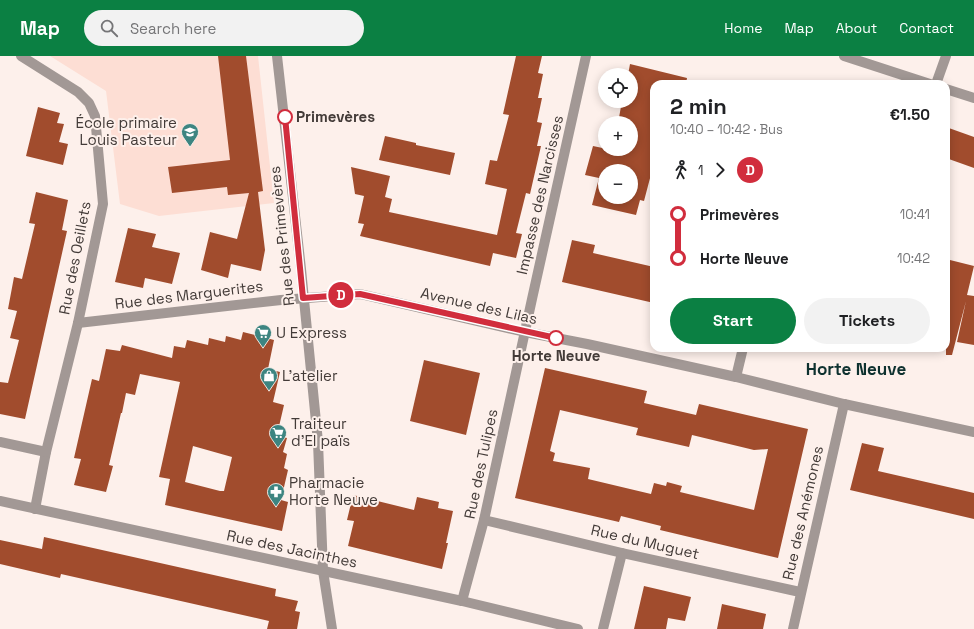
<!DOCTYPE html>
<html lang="en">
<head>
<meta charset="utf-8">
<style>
	:root { --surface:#fff; --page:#f2f2f2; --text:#202124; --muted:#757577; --accent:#0b8043 }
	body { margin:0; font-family:"Space Grotesk",sans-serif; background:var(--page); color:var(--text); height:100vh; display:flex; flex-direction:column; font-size:15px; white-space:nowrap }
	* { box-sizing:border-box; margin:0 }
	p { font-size:13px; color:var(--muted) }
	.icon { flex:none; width:22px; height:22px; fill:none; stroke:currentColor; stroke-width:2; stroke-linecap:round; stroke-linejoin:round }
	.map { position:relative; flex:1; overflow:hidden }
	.details { position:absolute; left:650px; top:24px; width:300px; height:272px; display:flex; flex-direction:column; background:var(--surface); border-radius:12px; box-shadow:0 2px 10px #0003 }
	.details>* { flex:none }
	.badge { padding:0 8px; border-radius:13px; font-size:14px; line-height:26px }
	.tools { position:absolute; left:598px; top:12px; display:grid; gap:8px }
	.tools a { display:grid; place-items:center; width:40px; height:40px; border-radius:50%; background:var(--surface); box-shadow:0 2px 10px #0003; font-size:20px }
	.map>.badge { position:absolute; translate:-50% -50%; box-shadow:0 0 0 2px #fff }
	.legs { display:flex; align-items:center; gap:6px; height:44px; padding:0 20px; font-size:13px }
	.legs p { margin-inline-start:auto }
	.summary { display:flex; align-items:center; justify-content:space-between; height:68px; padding:0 20px }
	h1 { font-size:22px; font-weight:700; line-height:30px }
	.cta { display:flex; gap:8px; margin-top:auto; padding:8px 20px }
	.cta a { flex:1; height:46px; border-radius:24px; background:var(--accent); color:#fff; font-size:16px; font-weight:700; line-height:46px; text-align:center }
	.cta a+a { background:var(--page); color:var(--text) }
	ul { padding:0 20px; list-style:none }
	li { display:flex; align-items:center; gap:14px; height:44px; font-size:15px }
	li i { display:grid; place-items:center; width:6px; height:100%; margin:0 5px; background:currentColor }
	li i::after { content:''; width:10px; height:10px; margin:-5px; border:3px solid; border-radius:50%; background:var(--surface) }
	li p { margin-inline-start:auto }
	li:first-child i { background:linear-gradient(#0000 50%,currentColor 0) }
	li:last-child i { background:linear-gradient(currentColor 50%,#0000 0) }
	header { display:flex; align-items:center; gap:24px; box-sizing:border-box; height:56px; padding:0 20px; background:var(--accent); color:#fff }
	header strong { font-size:19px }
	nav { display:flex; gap:22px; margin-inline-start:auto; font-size:14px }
	.search { width:280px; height:36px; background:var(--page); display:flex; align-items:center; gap:10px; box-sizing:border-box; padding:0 14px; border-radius:22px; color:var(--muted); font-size:15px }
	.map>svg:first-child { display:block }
</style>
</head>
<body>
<header>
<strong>Map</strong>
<div class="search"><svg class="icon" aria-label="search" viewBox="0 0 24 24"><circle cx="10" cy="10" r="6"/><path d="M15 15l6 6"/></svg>Search here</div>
<nav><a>Home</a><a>Map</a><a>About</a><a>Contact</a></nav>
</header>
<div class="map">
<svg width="974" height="573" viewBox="0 0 974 573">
	<rect width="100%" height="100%" fill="#fdf0eb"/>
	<path fill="#fdded4" d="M50,0H258L274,147L159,160L120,148L106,35Z"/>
	<g fill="#a14c2d" fill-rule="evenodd">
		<path d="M218,0H246L263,135L258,136L265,194L261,215L231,208L228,222L201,214L210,176L237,183L249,137L228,139L227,131L172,137L168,111L230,104Z"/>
		<path d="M516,0H542L538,17L543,18L538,42H542L537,66L542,67L537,90H541L530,138L526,137L516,177L522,178L516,202L493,197L490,210L360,180L364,168L358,167L364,140L355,138L351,111L390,120L385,141L392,143L389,156L497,179L507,133L485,128L490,104L497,105L509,59L503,58Z"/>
		<path d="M630,8L687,22L686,28H654V107L644,145L640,144L636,159L592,149L599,122L585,119L593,90L612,94L613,93H631V67H618L622,45H631V19H628ZM605,115H631V141H605Z"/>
		<path d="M38,51L60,57L57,67L64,68L59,86L68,88L63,109L26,100Z"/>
		<path d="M946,71L974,81V112L946,102Z"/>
		<path d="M385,80L416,87V89L455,97L450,119L379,104Z"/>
		<path d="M36,136L68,144L62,174L67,175L25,363L0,358V326L8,327L19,284L10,282L17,255L8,253L14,221L22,223L35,168L29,167Z"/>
		<path d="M128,172L156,178L152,191L180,197L172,228L145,222L143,232L115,226Z"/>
		<path d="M572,184L595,189L593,197L654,211V247L562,226Z"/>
		<path d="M946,203L974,210L967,239L974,240V289L957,286L966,245L952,299H946Z"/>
		<path d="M243,276L274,284L268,313L280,316L273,346L284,349L277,379L287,382L283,396L287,398L284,412L288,414L281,444L288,446L282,475L165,449L170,423L159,421L180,326L140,318L135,339L126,337L122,357H121L109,409L113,410L106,436L74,429L81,403L74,402L92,323L99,325L106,293L120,295L122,289L172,302L174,290L185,292L187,284L208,289L209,282L225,286L226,280L241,284ZM193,390L232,401L224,435H220L185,426Z"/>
		<path d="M424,304L480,317L466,379L410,365Z"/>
		<path d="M545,312L647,335L644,347L696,359L699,348L808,373L778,502L660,474L661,470L621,460L619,466L515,442ZM560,354L638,372L636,379L689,391L692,379L754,394L768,393L754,454L680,436L682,430L667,426L666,430L654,427L651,438L588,423L590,412L553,405L555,397L550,395Z"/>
		<path d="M862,387L884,392L878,415L974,437V463L850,434Z"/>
		<path d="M353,439L414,454L417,441L439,446L438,452L453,455L446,487H448L442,513L348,490L354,465L347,464Z"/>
		<path d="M44,481L276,533L275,540L298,545L295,555L300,556L297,573H267L269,565L61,518L60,522L0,508V484L42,493Z"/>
		<path d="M644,530L691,541L685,565L668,562L666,573H634Z"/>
		<path d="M722,548L766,558L763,573H717Z"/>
	</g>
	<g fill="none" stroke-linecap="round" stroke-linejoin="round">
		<g stroke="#a29895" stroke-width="10">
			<path d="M21,0L78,36L89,47L95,60L103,148L78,267L46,396L35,453"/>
			<path d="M277,0L301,213L318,386L323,515L332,573"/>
			<path d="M844,0L930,28"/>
			<path d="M936,28L946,0"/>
			<path d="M946,33L974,42"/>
			<path d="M78,267L281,244L360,238L525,276L587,288L736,321L844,348L974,376"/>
			<path d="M736,321L743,292"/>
			<path d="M0,386L46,396"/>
			<path d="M0,445L462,545L578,573"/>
			<path d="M484,464L622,497L800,536"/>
			<path d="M462,545L484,464L532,243L586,0"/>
			<path d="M603,573L622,497"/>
			<path d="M793,573L844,348"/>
		</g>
	</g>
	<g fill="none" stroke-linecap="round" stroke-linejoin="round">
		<defs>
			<path id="line-1" d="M285,61L303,242L360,238L556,282"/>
		</defs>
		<use href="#line-1" stroke="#fff" stroke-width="9"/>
		<use href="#line-1" stroke="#d12d3d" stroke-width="6"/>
	</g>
	<defs>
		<symbol id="school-pin" viewBox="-11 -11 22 30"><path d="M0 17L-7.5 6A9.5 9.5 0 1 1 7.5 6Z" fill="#3d8581" stroke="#fdf0eb"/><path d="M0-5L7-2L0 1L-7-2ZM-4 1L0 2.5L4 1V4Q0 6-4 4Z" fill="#fff"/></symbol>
		<symbol id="supermarket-pin" viewBox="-11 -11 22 30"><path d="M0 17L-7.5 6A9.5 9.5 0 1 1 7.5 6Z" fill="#3d8581" stroke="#fdf0eb"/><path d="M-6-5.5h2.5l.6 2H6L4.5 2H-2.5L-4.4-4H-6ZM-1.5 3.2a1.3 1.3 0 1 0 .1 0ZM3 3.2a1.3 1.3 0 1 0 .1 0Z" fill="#fff"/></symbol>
		<symbol id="shop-pin" viewBox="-11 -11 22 30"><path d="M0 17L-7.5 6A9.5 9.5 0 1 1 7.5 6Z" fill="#3d8581" stroke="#fdf0eb"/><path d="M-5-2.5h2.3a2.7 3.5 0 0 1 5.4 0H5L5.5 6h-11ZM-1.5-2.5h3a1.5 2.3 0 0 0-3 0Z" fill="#fff"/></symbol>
		<symbol id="pharmacy-pin" viewBox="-11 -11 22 30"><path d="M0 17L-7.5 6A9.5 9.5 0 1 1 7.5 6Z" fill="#3d8581" stroke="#fdf0eb"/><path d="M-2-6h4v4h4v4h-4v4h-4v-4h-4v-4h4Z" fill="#fff"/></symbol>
	</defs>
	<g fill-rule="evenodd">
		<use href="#school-pin" x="180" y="66" width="20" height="27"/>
		<use href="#supermarket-pin" x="253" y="267" width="20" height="27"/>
		<use href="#shop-pin" x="259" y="310" width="20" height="27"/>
		<use href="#supermarket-pin" x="268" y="367" width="20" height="27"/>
		<use href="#pharmacy-pin" x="266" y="426" width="20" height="27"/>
	</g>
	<g fill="#fff" stroke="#d12d3d" stroke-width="2">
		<circle cx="285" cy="61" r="7"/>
		<circle cx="556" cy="282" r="7"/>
	</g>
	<g text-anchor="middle" stroke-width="4" stroke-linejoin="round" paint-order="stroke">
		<g font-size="15" font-weight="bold" fill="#433b38" stroke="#fdf0eb" text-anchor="start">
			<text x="296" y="66">Primevères</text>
			<text x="556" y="305" text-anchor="middle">Horte Neuve</text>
		</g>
		<g font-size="15" fill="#433b38" stroke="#fdf0eb" text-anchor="start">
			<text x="177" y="72" text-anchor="end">École primaire<tspan x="177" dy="17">Louis Pasteur</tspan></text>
			<text x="276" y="282">U Express</text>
			<text x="282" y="325">L'atelier</text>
			<text x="291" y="373">Traiteur<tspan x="291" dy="17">d'El païs</tspan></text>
			<text x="289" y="432">Pharmacie<tspan x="289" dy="17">Horte Neuve</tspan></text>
		</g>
		<g font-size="15" fill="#433b38" stroke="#fdf0eb">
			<text transform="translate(540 139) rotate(-77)" y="5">Impasse des Narcisses</text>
			<text transform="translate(282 180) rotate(-96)" y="5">Rue des Primevères</text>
			<text transform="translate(75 202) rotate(-79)" y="5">Rue des Oeillets</text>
			<text transform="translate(189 239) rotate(-7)" y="5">Rue des Marguerites</text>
			<text transform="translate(479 250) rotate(13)" y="5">Avenue des Lilas</text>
			<text transform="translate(481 408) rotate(-78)" y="5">Rue des Tulipes</text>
			<text transform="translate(803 457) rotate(-77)" y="5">Rue des Anémones</text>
			<text transform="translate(645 486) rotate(13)" y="5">Rue du Muguet</text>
			<text transform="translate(292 493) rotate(12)" y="5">Rue des Jacinthes</text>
		</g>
		<g font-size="17" font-weight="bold" fill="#0e312f" stroke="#fdf0eb">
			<text x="856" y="319">Horte Neuve</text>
		</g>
	</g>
</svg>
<div class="tools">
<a><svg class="icon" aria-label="locate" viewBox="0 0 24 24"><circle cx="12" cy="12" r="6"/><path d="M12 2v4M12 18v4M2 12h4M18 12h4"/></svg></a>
<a>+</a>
<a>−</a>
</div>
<b class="badge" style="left:341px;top:239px;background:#d12d3d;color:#fff">D</b>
<section class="details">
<div class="summary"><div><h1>2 min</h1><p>10:40 – 10:42 · Bus</p></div><b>€1.50</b></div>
<div class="legs"><svg class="icon" aria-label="walk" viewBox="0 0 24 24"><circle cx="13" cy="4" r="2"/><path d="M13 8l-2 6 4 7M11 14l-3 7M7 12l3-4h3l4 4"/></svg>1<svg class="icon" aria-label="forward" viewBox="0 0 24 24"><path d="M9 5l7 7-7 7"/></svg><b class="badge" style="background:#d12d3d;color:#fff">D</b></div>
<ul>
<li><i style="color:#d12d3d"></i><b>Primevères</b><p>10:41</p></li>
<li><i style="color:#d12d3d"></i><b>Horte Neuve</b><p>10:42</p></li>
</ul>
<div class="cta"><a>Start</a><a>Tickets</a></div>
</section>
</div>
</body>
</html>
